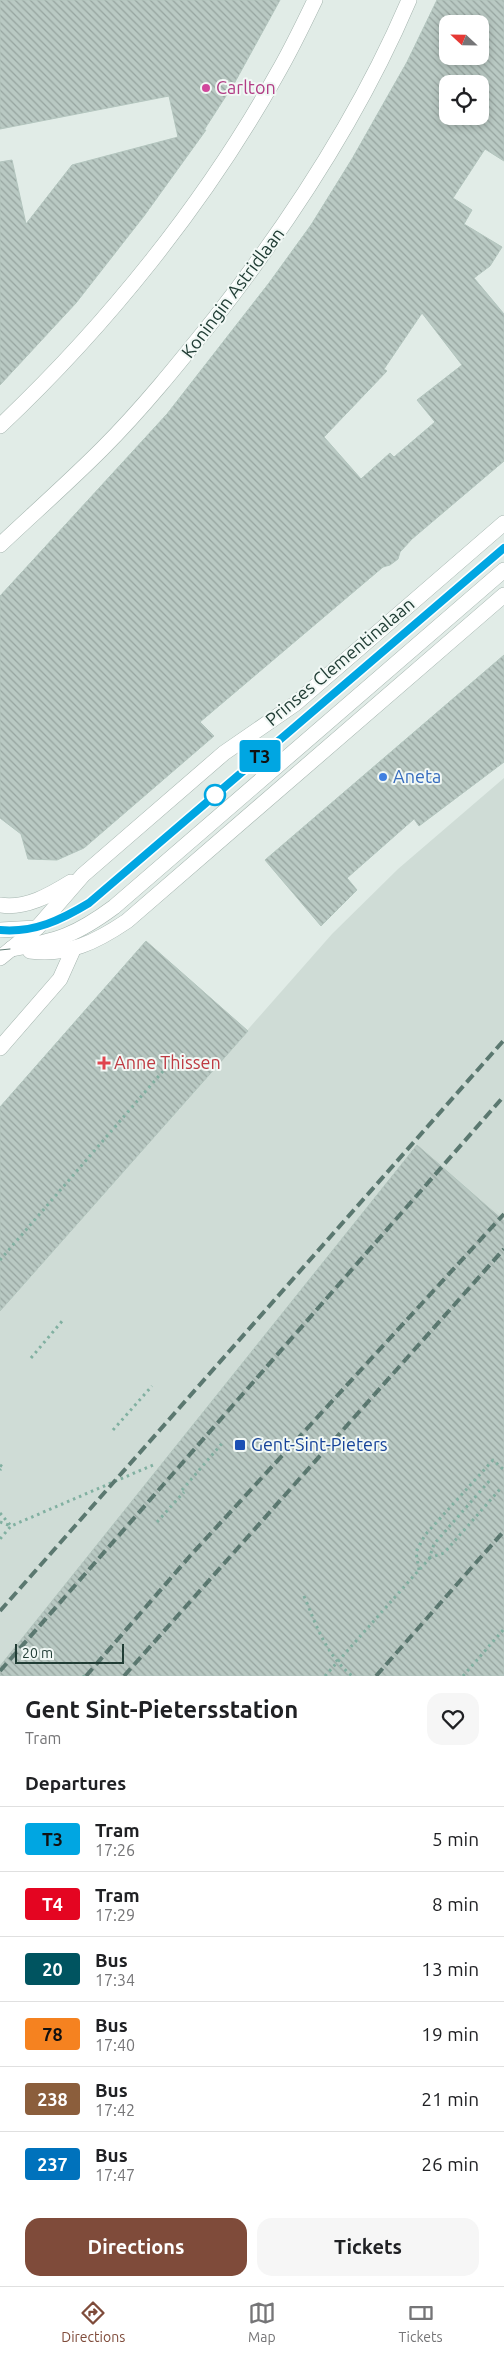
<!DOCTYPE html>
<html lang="en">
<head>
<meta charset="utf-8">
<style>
	:root { --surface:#fff; --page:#f6f6f6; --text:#202124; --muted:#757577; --line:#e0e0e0; --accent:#7f4b3a }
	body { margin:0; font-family:Ubuntu,sans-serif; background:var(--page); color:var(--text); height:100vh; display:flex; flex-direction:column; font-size:19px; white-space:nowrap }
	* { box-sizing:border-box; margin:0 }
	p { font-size:16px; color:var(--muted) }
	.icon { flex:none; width:28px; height:28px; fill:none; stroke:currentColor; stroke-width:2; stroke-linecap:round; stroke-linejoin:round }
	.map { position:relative; height:1676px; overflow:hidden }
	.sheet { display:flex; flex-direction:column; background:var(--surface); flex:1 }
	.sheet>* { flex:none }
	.badge { padding:0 10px; border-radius:4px; font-size:18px; line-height:32px }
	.needle { width:32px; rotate:292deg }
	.tools { position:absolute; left:439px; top:15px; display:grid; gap:10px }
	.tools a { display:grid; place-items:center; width:50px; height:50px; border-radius:10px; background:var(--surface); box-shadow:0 2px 8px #0003; font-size:25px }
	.scale { position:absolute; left:15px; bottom:12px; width:109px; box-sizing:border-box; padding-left:5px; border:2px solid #213d35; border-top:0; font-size:14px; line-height:18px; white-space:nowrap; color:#213d35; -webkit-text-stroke:4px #f1f8f5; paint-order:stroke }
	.map>.badge { position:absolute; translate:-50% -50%; box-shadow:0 0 0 2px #fff }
	h2 { padding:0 25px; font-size:19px; line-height:45px }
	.round { display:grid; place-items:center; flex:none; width:52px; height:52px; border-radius:15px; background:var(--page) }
	.head { display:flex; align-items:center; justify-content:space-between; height:85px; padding:0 25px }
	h1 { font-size:24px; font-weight:600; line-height:38px }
	.primary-button { display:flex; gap:10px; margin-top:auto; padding:10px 25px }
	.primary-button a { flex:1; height:58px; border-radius:15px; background:var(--accent); color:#fff; font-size:20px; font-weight:600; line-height:58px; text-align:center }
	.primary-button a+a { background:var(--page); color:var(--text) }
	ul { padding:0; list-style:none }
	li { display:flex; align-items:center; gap:15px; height:65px; padding:0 25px; border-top:1px solid var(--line) }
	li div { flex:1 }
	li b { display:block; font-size:19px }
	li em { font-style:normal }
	li .badge { min-width:55px; font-weight:700; text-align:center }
	.dock { display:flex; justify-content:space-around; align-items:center; height:70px; border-top:1px solid var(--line); background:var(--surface); font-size:14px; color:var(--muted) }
	.dock a { display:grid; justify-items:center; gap:2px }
	.dock .on { color:var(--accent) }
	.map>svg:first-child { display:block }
</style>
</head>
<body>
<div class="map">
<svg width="504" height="1676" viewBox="0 0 504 1676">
	<defs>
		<pattern id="building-back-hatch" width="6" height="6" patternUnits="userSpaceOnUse" patternTransform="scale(1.25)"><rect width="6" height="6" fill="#b9c9c3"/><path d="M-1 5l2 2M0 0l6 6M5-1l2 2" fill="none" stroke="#96a49f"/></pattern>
	</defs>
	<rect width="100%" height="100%" fill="#e1ece7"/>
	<path fill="#cfdcd6" d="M504,778V1676H0V1311L332,934L398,869Z"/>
	<g fill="url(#building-back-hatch)" stroke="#b3c5be" fill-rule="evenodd">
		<path d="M0,0H280L235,82L204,130H206L144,216L76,303L0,385V162L12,160L26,224L72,165L178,137L169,96L0,129Z"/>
		<path d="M437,0H504V161L485,149L453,198L472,210L464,224L502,247L490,266L474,278L504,314V461L412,539L400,552L398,559L390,565L383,567L200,722L214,736L84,848L57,860L28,859L21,834L0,818V596L167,414L269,283L311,225L352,159L407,62ZM448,24H480V56H448ZM448,84H480V116H448ZM422,313L462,365L417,400L435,422L394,457L390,453L361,479L324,437L387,371L384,369Z"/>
		<path d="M504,655V762L419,826L414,819L347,878L357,890L321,926L265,860Z"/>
		<path d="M146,941L248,1031L0,1311V1107Z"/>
		<path d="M417,1145L504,1221V1676H0V1666Z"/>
	</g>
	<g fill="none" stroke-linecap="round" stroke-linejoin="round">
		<defs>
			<g id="minor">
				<path d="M0,426C106,326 206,202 277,74C291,50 303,25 315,0"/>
				<path d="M0,545C34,513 69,482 102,449C143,408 179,363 215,318C292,219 360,115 409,0"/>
				<path d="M0,905C26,909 50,895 71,882"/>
				<path d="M0,930L36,928"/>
				<path d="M11,949C58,941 76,935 114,907L504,570"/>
				<path d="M30,951C68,956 96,942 127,921L504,595"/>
				<path d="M0,958L37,928L83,875L224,753L295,704L504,523"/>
				<path d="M0,1048L60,979L73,950"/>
			</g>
		</defs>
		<use href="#minor" stroke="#a4b4ae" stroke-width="16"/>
		<g stroke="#81b0a1" stroke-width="3" stroke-dasharray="2.5 4" stroke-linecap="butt">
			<path d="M0,1260L164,1070"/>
			<path d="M31,1358L63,1320"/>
			<path d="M113,1430L152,1386"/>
			<path d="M0,1465L3,1467L0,1470"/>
			<path d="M182,1490L224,1441"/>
			<path d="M0,1513L11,1526L153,1465"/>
			<path d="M0,1522L11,1526L0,1539"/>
			<path d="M157,1522L184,1492"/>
			<path d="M429,1558L444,1553L501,1488"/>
			<path d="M419,1570L416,1552L425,1535L493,1460L504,1470"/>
			<path d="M304,1596C317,1627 325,1653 352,1676"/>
			<path d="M84,1675V1676"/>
			<path d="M325,1676L419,1570L429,1559L434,1544L491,1479"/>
			<path d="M463,1676L504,1629"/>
		</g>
		<use href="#minor" stroke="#fff" stroke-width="15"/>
		<g stroke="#5b7870" stroke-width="1">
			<path d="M37,928L63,918L89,903L504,547"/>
			<path d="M0,950L10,949"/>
		</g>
		<g stroke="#5b7870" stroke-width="4" stroke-dasharray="10 5" stroke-linecap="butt">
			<path d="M0,1611L504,1040"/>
			<path d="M0,1671L504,1096"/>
			<path d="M86,1676L190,1556L504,1214"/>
			<path d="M124,1676L504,1249"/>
			<path d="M376,1676L504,1531"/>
		</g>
	</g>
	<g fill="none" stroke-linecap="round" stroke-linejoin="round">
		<defs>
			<path id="line" d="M0,930C34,933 61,920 89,903L504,548"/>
		</defs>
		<use href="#line" stroke="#fff" stroke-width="11"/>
		<use href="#line" stroke="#00a6e2" stroke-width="8"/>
	</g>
	<circle fill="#d1479c" stroke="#f1f8f5" stroke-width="2" cx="206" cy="88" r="5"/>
	<circle fill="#3f7fe0" stroke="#f1f8f5" stroke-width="2" cx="383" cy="777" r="5"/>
	<circle fill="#fff" stroke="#00a6e2" stroke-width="2.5" cx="215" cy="795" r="10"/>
	<path fill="#e0444e" stroke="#f1f8f5" stroke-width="2" d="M101.5 1055.5h5v5h5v5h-5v5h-5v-5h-5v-5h5z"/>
	<rect fill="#1a4fb4" stroke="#f1f8f5" stroke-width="2" x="234" y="1439" width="12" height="12" rx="2.5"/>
	<g text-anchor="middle" stroke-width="4" stroke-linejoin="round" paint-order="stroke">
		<g font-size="18" fill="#b23c85" stroke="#f1f8f5" text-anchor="start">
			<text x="216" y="94">Carlton</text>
		</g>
		<g font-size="18" fill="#213d35" stroke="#f1f8f5">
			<text transform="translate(233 293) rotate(-53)" y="6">Koningin Astridlaan</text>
			<text transform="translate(340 662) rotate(-40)" y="6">Prinses Clementinalaan</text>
		</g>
		<g font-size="18" fill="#366cbe" stroke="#f1f8f5" text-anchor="start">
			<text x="393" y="783">Aneta</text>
		</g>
		<g font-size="18" fill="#be3a42" stroke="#f1f8f5" text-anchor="start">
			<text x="114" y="1069">Anne Thissen</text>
		</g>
		<g font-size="18" fill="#164399" stroke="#f1f8f5" text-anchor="start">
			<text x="251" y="1451">Gent-Sint-Pieters</text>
		</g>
	</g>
</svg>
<div class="tools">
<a><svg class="needle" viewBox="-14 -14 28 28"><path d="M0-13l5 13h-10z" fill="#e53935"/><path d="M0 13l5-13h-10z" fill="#757577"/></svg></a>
<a><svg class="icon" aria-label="locate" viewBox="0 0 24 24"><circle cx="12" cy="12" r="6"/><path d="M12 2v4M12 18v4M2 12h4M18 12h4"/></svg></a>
</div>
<div class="scale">20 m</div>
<b class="badge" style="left:260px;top:756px;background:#00a6e2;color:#111">T3</b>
</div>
<section class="sheet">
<div class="head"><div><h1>Gent Sint-Pietersstation</h1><p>Tram</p></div><a class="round"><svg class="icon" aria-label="heart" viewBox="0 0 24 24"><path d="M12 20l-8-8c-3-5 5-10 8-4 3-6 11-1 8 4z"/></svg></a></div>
<h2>Departures</h2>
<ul>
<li><span class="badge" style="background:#00a6e2;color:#111">T3</span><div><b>Tram</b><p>17:26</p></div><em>5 min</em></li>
<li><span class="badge" style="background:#e40521;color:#fff">T4</span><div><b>Tram</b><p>17:29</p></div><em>8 min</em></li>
<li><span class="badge" style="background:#005460;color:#fff">20</span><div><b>Bus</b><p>17:34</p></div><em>13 min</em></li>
<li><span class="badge" style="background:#f58220;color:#111">78</span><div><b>Bus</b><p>17:40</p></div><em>19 min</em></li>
<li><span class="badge" style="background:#8b5e3c;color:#fff">238</span><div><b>Bus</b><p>17:42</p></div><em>21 min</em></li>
<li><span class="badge" style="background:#0072bc;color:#fff">237</span><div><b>Bus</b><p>17:47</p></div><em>26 min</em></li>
</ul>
<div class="primary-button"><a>Directions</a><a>Tickets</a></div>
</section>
<nav class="dock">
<a class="on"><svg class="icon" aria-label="directions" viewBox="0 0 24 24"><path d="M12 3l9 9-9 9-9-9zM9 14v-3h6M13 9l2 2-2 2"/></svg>Directions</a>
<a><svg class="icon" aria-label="map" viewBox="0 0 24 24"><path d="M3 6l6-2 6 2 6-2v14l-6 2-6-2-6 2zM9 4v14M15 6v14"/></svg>Map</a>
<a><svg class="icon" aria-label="tickets" viewBox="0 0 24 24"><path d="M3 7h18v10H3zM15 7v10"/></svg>Tickets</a>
</nav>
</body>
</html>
